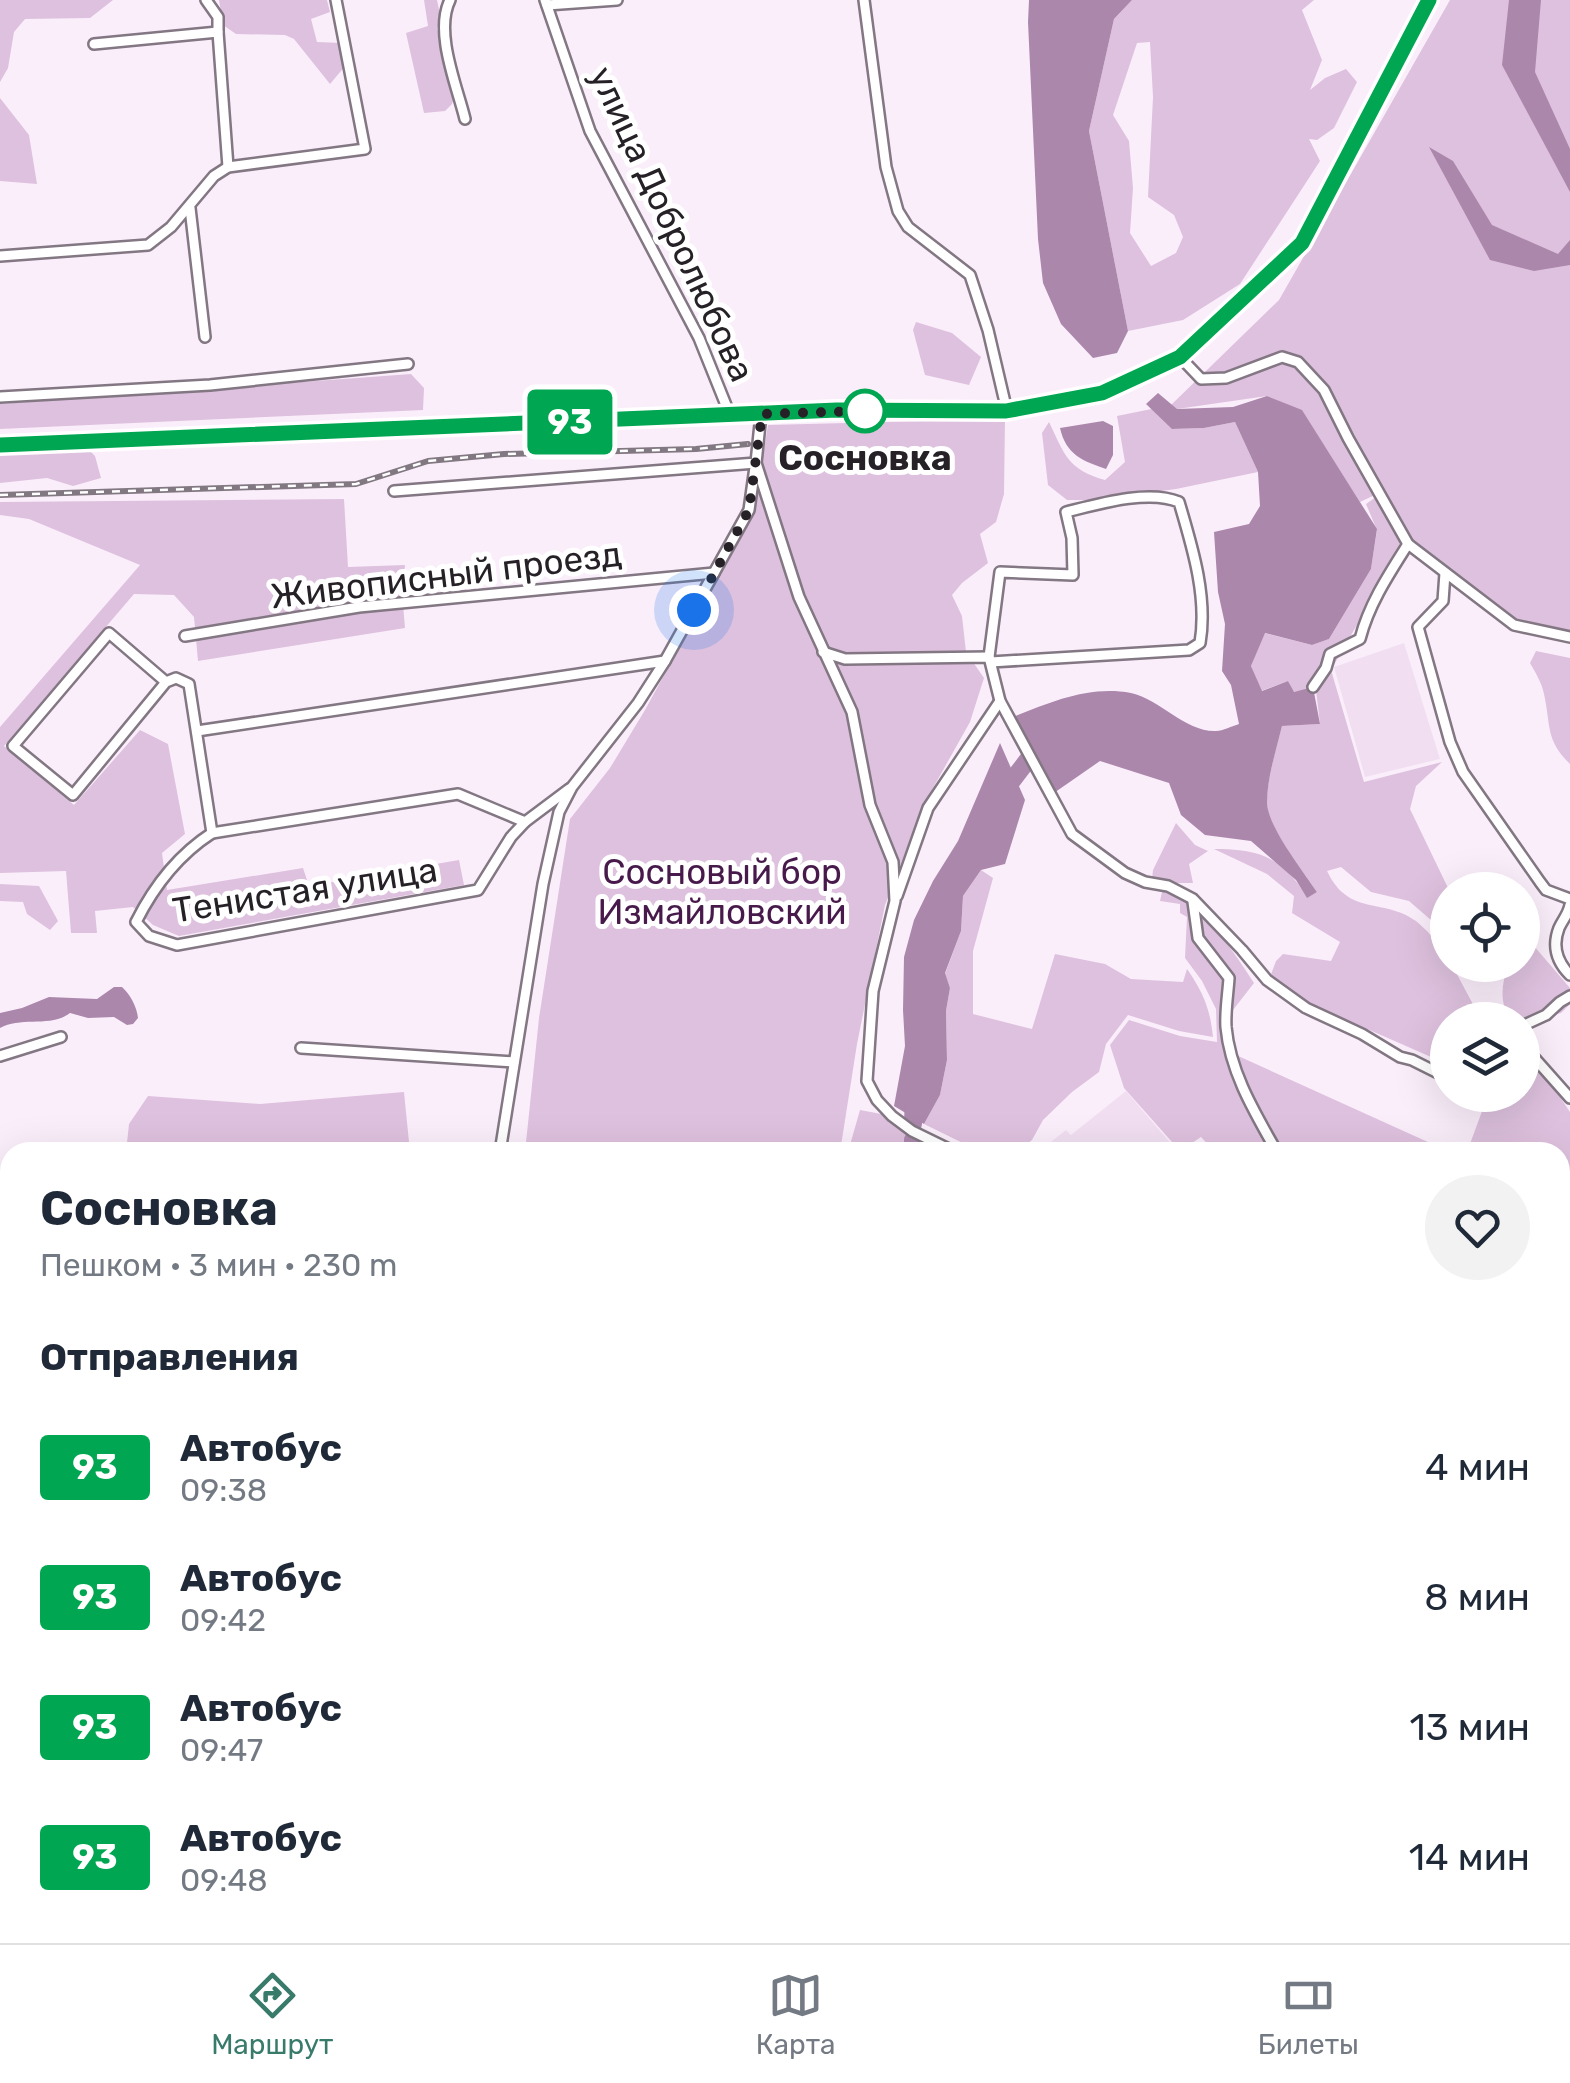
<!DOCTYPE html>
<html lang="ru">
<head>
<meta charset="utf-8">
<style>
	:root { --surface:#fff; --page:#f2f2f3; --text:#1f2937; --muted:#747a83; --line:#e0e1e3; --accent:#397b6b }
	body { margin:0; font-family:Rubik,sans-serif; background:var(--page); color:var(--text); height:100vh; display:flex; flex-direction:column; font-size:38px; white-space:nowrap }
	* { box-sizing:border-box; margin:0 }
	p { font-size:32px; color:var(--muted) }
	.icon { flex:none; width:55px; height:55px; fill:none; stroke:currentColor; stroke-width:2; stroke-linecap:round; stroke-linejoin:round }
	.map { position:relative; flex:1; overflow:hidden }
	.side { position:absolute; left:0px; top:1142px; width:1570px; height:802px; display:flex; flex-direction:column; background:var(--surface); border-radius:30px 30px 0 0; box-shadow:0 10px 40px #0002 }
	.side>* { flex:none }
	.badge { padding:0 20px; border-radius:8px; font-size:35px; line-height:65px }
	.tools { position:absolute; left:1430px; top:872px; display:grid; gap:20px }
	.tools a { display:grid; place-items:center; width:110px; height:110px; border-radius:50%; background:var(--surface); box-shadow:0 10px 40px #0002; font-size:50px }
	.you { position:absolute; width:50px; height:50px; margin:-25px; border:8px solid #fff; border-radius:50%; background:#1a73e8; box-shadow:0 0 0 15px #1a73e833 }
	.map>.badge { position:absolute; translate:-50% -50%; box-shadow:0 0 0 5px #fff }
	h2 { padding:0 40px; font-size:38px; line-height:90px }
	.round { display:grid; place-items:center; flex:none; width:105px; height:105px; border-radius:52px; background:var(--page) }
	.overview { display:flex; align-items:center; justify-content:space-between; height:170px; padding:0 40px }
	h1 { font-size:48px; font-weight:700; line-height:75px }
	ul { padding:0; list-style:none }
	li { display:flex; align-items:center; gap:30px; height:130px; padding:0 40px }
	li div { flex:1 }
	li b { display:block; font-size:38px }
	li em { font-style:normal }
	li .badge { min-width:110px; font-weight:700; text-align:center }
	.menu { display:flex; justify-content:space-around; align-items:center; height:140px; border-top:2px solid var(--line); background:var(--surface); font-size:28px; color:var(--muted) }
	.menu a { display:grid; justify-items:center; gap:5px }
	.menu .active { color:var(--accent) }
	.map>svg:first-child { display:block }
</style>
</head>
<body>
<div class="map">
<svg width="1570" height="1943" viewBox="0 0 1570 1943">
	<rect width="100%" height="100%" fill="#fbeefb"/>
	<g fill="#f1dff1">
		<path d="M1404,643L1440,759L1365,777L1334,667Z"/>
		<path d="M1126,1091L1178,1152H1038L1066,1130L1071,1135Z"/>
	</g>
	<g fill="#dec1de" fill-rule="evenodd">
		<path d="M0,0H113L90,18L25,19L14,32L8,68L0,82Z"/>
		<path d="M219,0H327L330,12L311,19L317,42L342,43L346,65L330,84L294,39L285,35L236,34L223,25Z"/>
		<path d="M424,0H437L441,19L437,28L455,95L452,104L445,111L424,113L406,33L428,26Z"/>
		<path d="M1132,0H1314L1302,10L1322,60L1310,90L1325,78L1346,69L1357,82L1334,128L1317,140L1309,139L1320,161L1240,284L1183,320L1128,331L1089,131L1114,19ZM1150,42L1153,97L1148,197L1174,215L1183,237L1176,253L1151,266L1130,233L1133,188L1129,141L1113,115L1137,43Z"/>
		<path d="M1450,0H1570V634L1516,623L1411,542L1379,493L1360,502L1302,411L1267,396L1177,409L1172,429L1204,428L1235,422L1258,472L1176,489L1094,500H1067L1048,485L1042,433L1049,422C1065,455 1067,469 1105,480L1125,462L1117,416L1171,405L1279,300Z"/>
		<path d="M0,98L29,135L37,184L0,181Z"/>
		<path d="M916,322L952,333L981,357L969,385L925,375L913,330Z"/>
		<path d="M411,374L424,388L423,410L0,429V404Z"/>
		<path d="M1005,419L1004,494L996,522L980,534L988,563L962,583L952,595L962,616L966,652L984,678L970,722L924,804L885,905L857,1044L840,1152H525L539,1018L570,819L610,768L645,710L754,511L768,425Z"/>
		<path d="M89,450L95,456L101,478L73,486L47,478L0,483V454Z"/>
		<path d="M1376,497L1399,536L1400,550L1331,670L1364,782L1442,762L1416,786L1410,809L1449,890H1448L1447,934L1409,901L1371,892L1341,867L1327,871C1349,917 1382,897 1416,921C1426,929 1436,941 1445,951L1447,956L1448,965H1452L1475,1008L1488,1020H1448L1447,1064L1292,996L1270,977L1276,961L1283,954L1331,961L1340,942L1292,913L1294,896L1267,874L1214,849C1260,849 1282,857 1307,897L1317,892C1300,867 1277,840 1268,811C1263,792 1277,746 1282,726L1320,724L1316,690L1293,692L1288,681L1261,691L1251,666L1264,633L1312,645L1329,639L1371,569L1377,530L1366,504Z"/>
		<path d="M344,499L348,567L405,565L402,592L405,628L198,661L194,617L174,595L134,594L4,746L74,805L140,730L168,744L185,834L162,853L167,890L303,868L309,886L459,860L464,885L179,936L153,925L133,907L95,911L97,933H71L66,871L0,873V727L140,565L29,519L0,515V502Z"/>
		<path d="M1536,651L1570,658V764C1545,740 1551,725 1544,694C1542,683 1535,672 1530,663Z"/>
		<path d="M1176,823L1195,845L1208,851L1189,864L1193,883H1176V893C1208,914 1233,950 1254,983L1233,1010L1231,1045L1236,1055L1450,1152H1215L1201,1137L1180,1151L1124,1088L1110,1045L1129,1020L1180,1036L1217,1042L1216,1009L1202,981L1185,958L1187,917L1180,913V904L1160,901L1162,892L1151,888L1153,870Z"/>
		<path d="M981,870L993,878L973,951V1014L1032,1029L1055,954L1105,964L1131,979L1183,982L1187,969C1203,992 1210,1008 1213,1037L1179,1031L1128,1015L1106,1044L1099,1072L1072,1092L1043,1120L1032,1140L1017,1152H981L924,1124L940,1095L947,1060L946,1011L950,988L945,974L961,931L963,896Z"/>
		<path d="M0,884L39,886L58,921L50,930L27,914L23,902L0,901Z"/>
		<path d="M1534,946L1570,988V1004L1561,1013L1536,1019L1524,1033L1522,1020H1512C1498,1004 1502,983 1508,965H1522L1523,948Z"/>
		<path d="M1523,1042L1570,1112V1726L1560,1720V1152H1467L1488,1095H1522Z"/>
		<path d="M404,1092L410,1152H126L129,1124L148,1096L260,1104Z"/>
		<path d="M860,1110L892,1116L955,1152H925L908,1143L906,1152H848Z"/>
		<path d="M1560,1728L1570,1734V1943H1466L1409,1935H1560Z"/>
		<path d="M371,1935H647L651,1943H372Z"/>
		<path d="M711,1935H869L872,1943H684L708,1939Z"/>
		<rect x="904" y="1935" width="259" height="8"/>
		<path d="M1249,1935H1356L1416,1943H1252Z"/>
	</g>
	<g fill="#ab87ac">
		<path d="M1029,0H1132L1114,19L1089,131L1128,331L1117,353L1093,358L1061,324L1043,283L1038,239L1028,22Z"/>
		<path d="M1509,0H1541L1535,72L1570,149V192L1502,65Z"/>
		<path d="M1429,147L1453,161L1492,225L1558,254L1570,240V265L1534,271L1490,260Z"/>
		<path d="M1158,393L1177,409L1233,407L1267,396L1302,410L1377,529L1371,569L1329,639L1312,645L1265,633L1251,666L1262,691L1288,681L1294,692L1313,687L1320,724L1282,726C1276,751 1267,778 1267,803C1268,827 1303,871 1317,892L1307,898L1296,880L1251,841L1205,835L1181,815L1169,783L1100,761L1051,795L1010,718C1049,703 1088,685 1131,693C1161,700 1185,732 1216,731C1223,731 1232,726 1239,724L1231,685L1222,671L1225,624L1218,592L1214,532L1249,524L1260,506L1258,472L1235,422L1204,428L1172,429L1146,404Z"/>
		<path d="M1103,421L1113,426V455L1106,469C1083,461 1066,455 1060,428Z"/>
		<path d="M1000,743L1025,800L1005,864L981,870L963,896L961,931L945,973L950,988L946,1011L947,1060L940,1095L924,1124L894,1106L905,1046L903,1010L904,957L914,920L933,881L958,841Z"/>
		<path d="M114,987H122C130,994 137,1007 138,1018L133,1024L127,1025L114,1017L88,1018L70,1013C51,1028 21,1016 0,1028V1013L22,1008L49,997L97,999Z"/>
	</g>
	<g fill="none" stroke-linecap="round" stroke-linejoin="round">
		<g stroke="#ab87ac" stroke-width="18">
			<path d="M1001,795L1040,744"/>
			<path d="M913,1124L914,1094"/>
			<path d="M913,1152V1140"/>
		</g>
		<defs>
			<g id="minor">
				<path d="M206,0L218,17V32"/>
				<path d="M450,0C434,32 457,86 465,119"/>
				<path d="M545,0L590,131L699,338L730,415"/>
				<path d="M864,0L886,167L898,211L908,227L970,275L988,330L1007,411"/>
				<path d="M547,5L617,0"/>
				<path d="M94,44L218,32L228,167"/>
				<path d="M190,208L205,337"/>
				<path d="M0,256L148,245L171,227L214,176L228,167L365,149L336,0"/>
				<path d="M1180,357L1201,379L1226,378L1282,357L1298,362L1324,390L1348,438L1408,544L1514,625L1570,637"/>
				<path d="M0,397L210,385L408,364"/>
				<path d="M756,463L799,597L852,712L870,805L893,862L895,901L873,991L867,1081L877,1100L892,1116L912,1131L955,1152"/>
				<path d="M394,491L756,463L761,414"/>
				<path d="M1445,573L1443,601L1418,627L1450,742L1463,772L1540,882L1546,890L1570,899"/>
				<path d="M185,636L359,607L714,573"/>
				<path d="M823,652L845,659L989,657L1000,701L1072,834L1125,873L1145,882L1168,886L1193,899L1242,950L1267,980L1306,1008L1362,1034L1400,1057L1412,1060L1448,1078"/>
				<path d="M989,657L1000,572L1073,575L1072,538L1066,512C1098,504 1149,489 1179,502C1192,546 1208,597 1200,643L1189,650L991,662"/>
				<path d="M166,682L109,633L13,746L73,795L166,682L176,678L189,684L212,833C178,855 154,886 136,922L149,936L177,945L478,890L511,837L525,822"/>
				<path d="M1313,687L1326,668L1330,654L1360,639C1369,604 1389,574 1408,544"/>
				<path d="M197,731L665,661"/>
				<path d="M212,833L458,794L525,822L569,789"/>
				<path d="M897,896L928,808L1000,701"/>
				<path d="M1193,902L1198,938L1229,978C1228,994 1225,1011 1226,1027C1230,1072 1255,1113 1277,1152"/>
				<path d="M1570,905C1568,915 1563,919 1559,928C1552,946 1557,962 1570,975"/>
				<path d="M1522,1026L1546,1015L1560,1002L1570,996"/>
				<path d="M1522,1044L1570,1098"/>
				<path d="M301,1048L514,1062"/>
				<path d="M0,1056L61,1037"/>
				<path d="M500,1152L543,884L559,812L572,787L638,703L665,661L749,510L755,467"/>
				<path d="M0,1320L10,1319"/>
				<path d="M0,1450L10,1464"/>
				<path d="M0,1763L10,1754"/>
				<path d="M0,1836L10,1847"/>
				<path d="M0,1900L10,1891"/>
				<path d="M90,1935L97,1943"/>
				<path d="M264,1935L272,1943"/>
				<path d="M1383,1935L1438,1943"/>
				<path d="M34,1943L43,1935"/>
			</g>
			<path id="major" d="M0,445L837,411H1007L1102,393L1180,357L1302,243L1429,0"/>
		</defs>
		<use href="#minor" stroke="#827782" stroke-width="14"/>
		<use href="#major" stroke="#825184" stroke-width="16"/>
		<use href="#minor" stroke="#fff" stroke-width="9"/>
		<use href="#major" stroke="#d2a6d3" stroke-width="11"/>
		<defs>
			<path id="rail" d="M0,495L356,484L428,461L504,454L696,449L748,444"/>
		</defs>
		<use href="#rail" stroke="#817881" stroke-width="6"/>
		<use href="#rail" stroke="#fff" stroke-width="2.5" stroke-dasharray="8" stroke-linecap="butt"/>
	</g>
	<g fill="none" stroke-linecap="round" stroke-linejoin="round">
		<defs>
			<path id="line" d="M0,445L837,410L1006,411L1102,393L1180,357L1302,243L1429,0"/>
		</defs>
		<use href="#line" stroke="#fff" stroke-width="22"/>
		<use href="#line" stroke="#00a651" stroke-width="15"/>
		<path stroke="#262126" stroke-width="10" stroke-dasharray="0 18" d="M694,610L749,510L762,414L865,411"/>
	</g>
	<circle fill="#fff" stroke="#00a651" stroke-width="5" cx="865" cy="411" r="20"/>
	<g text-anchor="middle" stroke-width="10" stroke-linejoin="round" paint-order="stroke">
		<g font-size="35" fill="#262126" stroke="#fff">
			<text transform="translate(672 224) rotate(65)" y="12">улица Добролюбова</text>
			<text transform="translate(446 575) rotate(-7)" y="12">Живописный проезд</text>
			<text transform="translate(305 890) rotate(-9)" y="12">Тенистая улица</text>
		</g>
		<g font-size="35" font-weight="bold" fill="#262126" stroke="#fff">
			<text x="865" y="470">Сосновка</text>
		</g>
		<g font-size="35" fill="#481a4b" stroke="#fff">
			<text x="722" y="884">Сосновый бор<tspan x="722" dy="40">Измайловский</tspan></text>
		</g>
	</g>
</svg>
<div class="tools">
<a><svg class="icon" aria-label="locate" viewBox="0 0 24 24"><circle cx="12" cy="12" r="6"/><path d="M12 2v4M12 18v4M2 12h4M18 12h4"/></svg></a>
<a><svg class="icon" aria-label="layers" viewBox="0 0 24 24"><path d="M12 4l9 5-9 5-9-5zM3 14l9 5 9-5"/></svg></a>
</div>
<div class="you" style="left:694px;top:610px"></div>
<b class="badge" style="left:570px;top:422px;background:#00a651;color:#fff">93</b>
<section class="side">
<div class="overview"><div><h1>Сосновка</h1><p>Пешком · 3 мин · 230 m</p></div><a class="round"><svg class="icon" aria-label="heart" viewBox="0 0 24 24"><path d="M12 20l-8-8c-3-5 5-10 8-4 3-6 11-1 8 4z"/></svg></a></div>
<h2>Отправления</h2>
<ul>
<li><span class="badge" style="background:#00a651;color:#fff">93</span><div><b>Автобус</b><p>09:38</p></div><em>4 мин</em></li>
<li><span class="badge" style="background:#00a651;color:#fff">93</span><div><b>Автобус</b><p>09:42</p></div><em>8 мин</em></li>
<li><span class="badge" style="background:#00a651;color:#fff">93</span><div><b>Автобус</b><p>09:47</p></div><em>13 мин</em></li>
<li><span class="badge" style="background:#00a651;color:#fff">93</span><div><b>Автобус</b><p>09:48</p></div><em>14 мин</em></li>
</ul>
</section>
</div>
<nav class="menu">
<a class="active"><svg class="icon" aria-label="directions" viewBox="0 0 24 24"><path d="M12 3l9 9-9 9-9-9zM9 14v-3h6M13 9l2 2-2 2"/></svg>Маршрут</a>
<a><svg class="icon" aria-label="map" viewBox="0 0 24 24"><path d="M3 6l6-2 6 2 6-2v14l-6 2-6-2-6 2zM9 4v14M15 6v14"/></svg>Карта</a>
<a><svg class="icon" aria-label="tickets" viewBox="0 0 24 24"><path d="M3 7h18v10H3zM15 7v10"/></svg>Билеты</a>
</nav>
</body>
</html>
